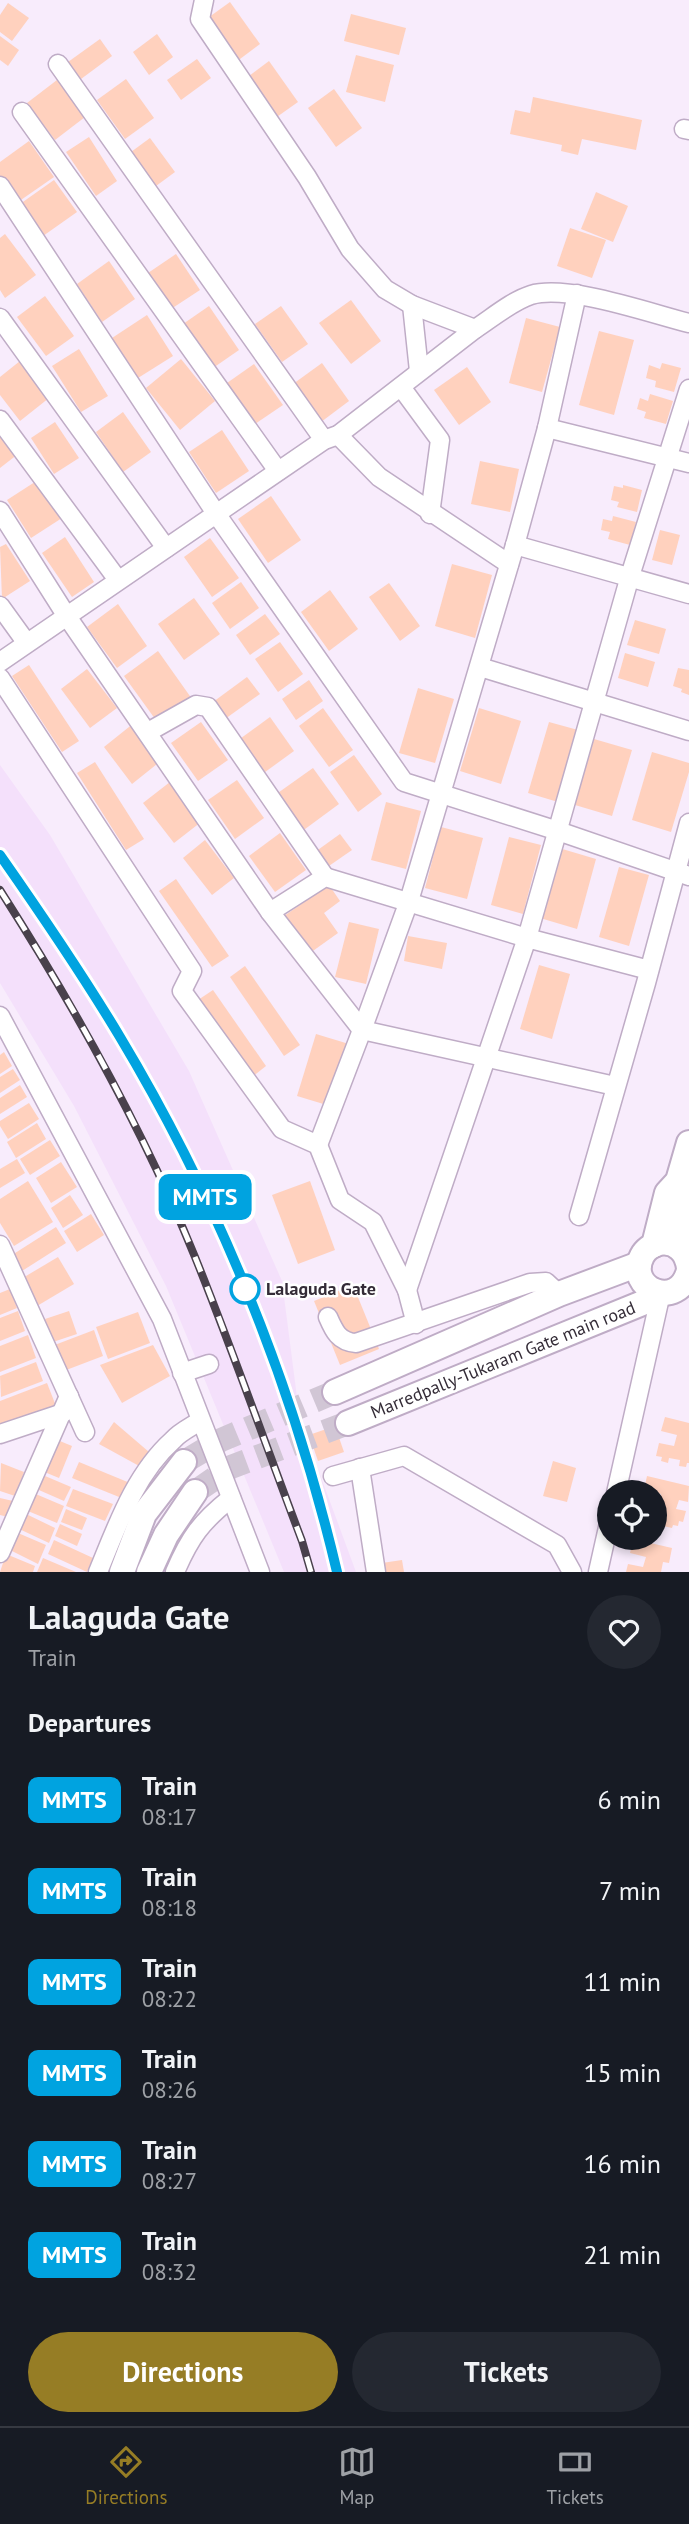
<!DOCTYPE html>
<html lang="en">
<head>
<meta charset="utf-8">
<style>
	:root { --surface:#171b24; --page:#242831; --text:#f1f3f6; --muted:#9ea1a6; --line:#363941; --accent:#967d25 }
	body { margin:0; font-family:"PT Sans",sans-serif; background:var(--page); color:var(--text); height:100vh; display:flex; flex-direction:column; font-size:26px; white-space:nowrap }
	* { box-sizing:border-box; margin:0 }
	p { font-size:23px; color:var(--muted) }
	.icon { flex:none; width:38px; height:38px; fill:none; stroke:currentColor; stroke-width:2; stroke-linecap:round; stroke-linejoin:round }
	.map { position:relative; height:1572px; overflow:hidden }
	.drawer { display:flex; flex-direction:column; background:var(--surface); flex:1 }
	.drawer>* { flex:none }
	.badge { padding:0 14px; border-radius:10px; font-size:24px; line-height:46px }
	.fabs { position:absolute; left:597px; top:1480px; display:grid; gap:14px }
	.fabs a { display:grid; place-items:center; width:70px; height:70px; border-radius:50%; background:var(--surface); box-shadow:0 4px 10px #0003; font-size:35px }
	.map>.badge { position:absolute; translate:-50% -50%; box-shadow:0 0 0 4px #fff }
	h2 { padding:0 28px; font-size:26px; line-height:63px }
	.round { display:grid; place-items:center; flex:none; width:74px; height:74px; border-radius:37px; background:var(--page) }
	.overview { display:flex; align-items:center; justify-content:space-between; height:119px; padding:0 28px }
	h1 { font-size:33px; font-weight:600; line-height:52px }
	.action { display:flex; gap:14px; margin-top:auto; padding:14px 28px }
	.action a { flex:1; height:80px; border-radius:42px; background:var(--accent); color:#fff; font-size:28px; font-weight:600; line-height:80px; text-align:center }
	.action a+a { background:var(--page); color:var(--text) }
	ul { padding:0; list-style:none }
	li { display:flex; align-items:center; gap:21px; height:91px; padding:0 28px }
	li div { flex:1 }
	li b { display:block; font-size:26px }
	li em { font-style:normal }
	li .badge { min-width:77px; font-weight:700; text-align:center }
	.tab-bar { display:flex; justify-content:space-around; align-items:center; height:98px; border-top:2px solid var(--line); background:var(--surface); font-size:19px; color:var(--muted) }
	.tab-bar a { display:grid; justify-items:center; gap:4px }
	.tab-bar .selected { color:var(--accent) }
	.map>svg:first-child { display:block }
</style>
</head>
<body>
<div class="map">
<svg width="689" height="1572" viewBox="0 0 689 1572">
	<rect width="100%" height="100%" fill="#f8ecfc"/>
	<path fill="#f4e0fb" d="M0,765L50,835L189,1071L282,1281L298,1405L315,1461L356,1572H284L166,1286L74,1106L0,983Z"/>
	<g fill="#ffd1be">
		<path d="M230,2L260,44L236,62L205,20Z"/>
		<path d="M8,3L29,18L12,41L0,32V15Z"/>
		<path d="M351,14L406,28L399,55L344,41Z"/>
		<path d="M157,34L173,57L149,75L133,52Z"/>
		<path d="M0,36L19,50L8,66L0,60Z"/>
		<path d="M100,39L112,56L81,79L68,62Z"/>
		<path d="M356,55L394,65L385,102L346,92Z"/>
		<path d="M197,59L211,78L181,100L167,80Z"/>
		<path d="M269,61L298,102L274,119L245,79Z"/>
		<path d="M126,79L154,118L125,139L97,100Z"/>
		<path d="M57,80L85,117L55,140L27,103Z"/>
		<path d="M334,89L362,128L336,147L308,108Z"/>
		<path d="M533,97L642,120L636,150L582,139L578,155L561,151L562,145L510,134L515,110L530,113Z"/>
		<path d="M89,137L117,181L96,196L66,152Z"/>
		<path d="M150,138L175,172L156,186L131,152Z"/>
		<path d="M29,141L54,177L18,202L0,176V162Z"/>
		<path d="M54,180L77,212L43,236L20,204Z"/>
		<path d="M596,192L628,206L613,242L581,229Z"/>
		<path d="M570,228L606,240L592,278L557,266Z"/>
		<path d="M5,234L36,275L5,298L0,290V238Z"/>
		<path d="M176,254L200,290L171,309L148,273Z"/>
		<path d="M109,261L135,299L102,322L77,284Z"/>
		<path d="M45,296L74,336L46,356L17,317Z"/>
		<path d="M351,300L381,341L351,364L319,323Z"/>
		<path d="M209,306L239,350L213,368L183,324Z"/>
		<path d="M281,306L308,344L282,362L255,324Z"/>
		<path d="M147,315L173,356L138,378L112,338Z"/>
		<path d="M526,318L560,327L542,392L509,383Z"/>
		<path d="M599,331L634,340L614,415L579,405Z"/>
		<path d="M79,349L108,396L81,412L52,366Z"/>
		<path d="M181,359L215,401L180,430L146,388Z"/>
		<path d="M20,361L49,398L20,421L0,395V377Z"/>
		<path d="M322,363L349,401L321,422L293,384Z"/>
		<path d="M662,363L681,368L674,392L655,387L656,381L646,378L649,365L660,369Z"/>
		<path d="M254,364L283,405L255,424L227,383Z"/>
		<path d="M467,367L491,402L459,425L434,390Z"/>
		<path d="M650,394L673,401L666,424L644,418L646,412L637,409L640,398L648,401Z"/>
		<path d="M123,412L151,452L123,472L96,432Z"/>
		<path d="M55,422L79,458L54,474L31,438Z"/>
		<path d="M0,430L18,454L0,468Z"/>
		<path d="M222,430L249,471L216,493L189,452Z"/>
		<path d="M480,461L519,469L510,512L471,504Z"/>
		<path d="M38,480L62,518L31,538L7,500Z"/>
		<path d="M623,485L642,490L637,512L617,507L619,502L611,500L614,486L623,488Z"/>
		<path d="M271,496L301,540L268,563L238,519Z"/>
		<path d="M613,516L636,522L630,545L608,539L610,532L601,530L603,519L612,521Z"/>
		<path d="M660,530L680,535L672,565L652,560Z"/>
		<path d="M65,537L94,582L72,597L42,553Z"/>
		<path d="M210,538L239,578L212,597L184,557Z"/>
		<path d="M6,544L30,581L2,599L0,547Z"/>
		<path d="M452,564L492,575L475,638L435,626Z"/>
		<path d="M241,582L259,608L230,629L212,603Z"/>
		<path d="M389,583L420,626L400,641L369,597Z"/>
		<path d="M330,590L358,629L329,651L301,612Z"/>
		<path d="M194,598L220,634L184,660L158,624Z"/>
		<path d="M118,604L147,646L117,668L87,627Z"/>
		<path d="M265,614L280,634L250,655L236,635Z"/>
		<path d="M635,620L666,629L659,654L627,645Z"/>
		<path d="M280,642L303,674L278,692L255,659Z"/>
		<path d="M158,651L192,699L158,723L124,676Z"/>
		<path d="M625,653L655,662L648,687L618,678Z"/>
		<path d="M29,665L79,741L62,752L12,676Z"/>
		<path d="M678,668L689,670V695L681,692L682,689L673,686Z"/>
		<path d="M87,669L117,708L90,728L61,689Z"/>
		<path d="M247,677L260,694L225,719L213,702Z"/>
		<path d="M309,680L323,701L296,720L282,699Z"/>
		<path d="M418,688L454,699L435,763L399,753Z"/>
		<path d="M323,708L353,750L329,767L299,726Z"/>
		<path d="M479,708L521,721L501,784L460,771Z"/>
		<path d="M270,717L294,751L261,775L237,741Z"/>
		<path d="M201,722L228,760L198,781L171,743Z"/>
		<path d="M549,722L578,730L558,802L528,793Z"/>
		<path d="M134,723L162,760L132,784L104,747Z"/>
		<path d="M594,739L632,750L612,816L575,805Z"/>
		<path d="M652,752L689,763V772L671,832L632,820Z"/>
		<path d="M354,755L382,794L358,812L330,772Z"/>
		<path d="M95,762L144,839L126,850L77,773Z"/>
		<path d="M313,768L339,804L301,832L275,795Z"/>
		<path d="M237,780L264,818L235,839L208,800Z"/>
		<path d="M170,782L201,822L174,843L143,803Z"/>
		<path d="M386,802L421,811L406,869L371,860Z"/>
		<path d="M441,827L483,838L467,899L425,888Z"/>
		<path d="M280,833L306,870L275,892L249,856Z"/>
		<path d="M340,834L352,850L326,868L315,852Z"/>
		<path d="M509,837L541,845L523,914L491,905Z"/>
		<path d="M205,840L234,878L212,895L183,858Z"/>
		<path d="M559,848L596,859L577,929L540,918Z"/>
		<path d="M619,867L649,875L629,946L599,937Z"/>
		<path d="M176,879L229,956L212,967L159,891Z"/>
		<path d="M329,885L340,901L324,913L338,933L310,953L284,916Z"/>
		<path d="M349,922L379,929L366,984L335,977Z"/>
		<path d="M408,936L447,943L442,969L404,961Z"/>
		<path d="M539,965L570,974L552,1039L520,1029Z"/>
		<path d="M245,966L300,1045L284,1056L230,977Z"/>
		<path d="M213,990L266,1066L252,1077L198,1000Z"/>
		<path d="M316,1034L349,1044L330,1106L297,1096Z"/>
		<path d="M4,1052L12,1066L0,1074V1055Z"/>
		<path d="M13,1069L20,1080L0,1093V1077Z"/>
		<path d="M20,1085L27,1097L0,1114V1098Z"/>
		<path d="M29,1103L39,1119L8,1139L0,1126V1121Z"/>
		<path d="M37,1123L46,1139L16,1158L7,1142Z"/>
		<path d="M50,1140L60,1156L30,1175L20,1159Z"/>
		<path d="M17,1159L25,1173L0,1188V1169Z"/>
		<path d="M61,1162L77,1187L51,1203L36,1178Z"/>
		<path d="M28,1181L53,1222L14,1246L0,1223V1199Z"/>
		<path d="M310,1181L335,1250L298,1264L272,1195Z"/>
		<path d="M70,1195L83,1215L63,1228L51,1208Z"/>
		<path d="M91,1214L104,1235L77,1252L64,1231Z"/>
		<path d="M56,1227L66,1243L22,1271L12,1255Z"/>
		<path d="M58,1257L74,1284L37,1306L21,1279Z"/>
		<path d="M353,1285L379,1349L340,1365L314,1301Z"/>
		<path d="M10,1289L17,1308L0,1315V1293Z"/>
		<path d="M18,1311L25,1331L0,1341V1318Z"/>
		<path d="M69,1311L77,1334L53,1342L45,1319Z"/>
		<path d="M138,1312L150,1343L108,1359L96,1327Z"/>
		<path d="M94,1330L103,1356L61,1372L52,1346Z"/>
		<path d="M28,1335L36,1358L0,1372V1346Z"/>
		<path d="M153,1345L170,1376L122,1403L100,1365Z"/>
		<path d="M36,1362L43,1381L1,1397L0,1376Z"/>
		<path d="M47,1383L56,1406L0,1428V1401Z"/>
		<path d="M665,1417L689,1423V1463H687L686,1467L679,1466L680,1460L669,1458L668,1463L661,1461L662,1457L656,1456L659,1443L674,1446L677,1435L661,1431Z"/>
		<path d="M114,1422L149,1452L141,1467L99,1444Z"/>
		<path d="M335,1426L344,1452L318,1461L309,1435Z"/>
		<path d="M55,1439L72,1446L59,1478L42,1471Z"/>
		<path d="M553,1461L576,1468L567,1502L543,1496Z"/>
		<path d="M79,1462L130,1483L124,1499L72,1478Z"/>
		<path d="M1,1463L24,1472L15,1496L0,1491Z"/>
		<path d="M38,1473L71,1487L64,1501L32,1487Z"/>
		<path d="M647,1476L689,1486L688,1502L679,1500L676,1509L686,1511L683,1522L679,1521L678,1526L673,1525L672,1528L663,1526L664,1521L654,1518V1503L659,1504L661,1494L644,1490Z"/>
		<path d="M73,1489L113,1504L105,1521L66,1506Z"/>
		<path d="M31,1492L64,1506L57,1523L23,1509Z"/>
		<path d="M0,1498L13,1501L8,1517L0,1515Z"/>
		<path d="M66,1509L87,1518L82,1530L61,1522Z"/>
		<path d="M22,1512L55,1528L49,1543L15,1527Z"/>
		<path d="M60,1524L82,1534L77,1546L55,1536Z"/>
		<path d="M18,1533L46,1545L38,1564L10,1550Z"/>
		<path d="M633,1539L672,1548L669,1563L663,1562L661,1572H626L628,1564L643,1567L646,1557L630,1553Z"/>
		<path d="M54,1540L93,1558L87,1572L48,1554Z"/>
		<path d="M6,1554L35,1566L33,1572H0Z"/>
		<path d="M43,1558L76,1572H37Z"/>
		<path d="M402,1560L404,1572H384L382,1563Z"/>
	</g>
	<g fill="none" stroke-linecap="round" stroke-linejoin="round">
		<g stroke="#d1c6d5" stroke-width="24" stroke-dasharray="24 12" stroke-linecap="butt">
			<path d="M184,1462L221,1440L335,1392"/>
			<path d="M195,1492L231,1467L348,1423"/>
		</g>
		<defs>
			<g id="street">
				<path d="M204,0L200,19L307,177L350,249L385,289L412,305L475,329C492,318 512,301 531,295C568,284 649,313 689,323"/>
				<path d="M58,64L324,440"/>
				<path d="M22,112L278,471"/>
				<path d="M684,129L689,130"/>
				<path d="M0,186L217,515L404,782L558,831L689,876"/>
				<path d="M412,305L419,371"/>
				<path d="M0,318L166,548"/>
				<path d="M401,387L440,440L430,514"/>
				<path d="M0,420L118,580"/>
				<path d="M547,428L689,463"/>
				<path d="M338,435L379,477L509,564"/>
				<path d="M0,511L66,615L270,912L362,1030L615,1086"/>
				<path d="M515,545L689,594"/>
				<path d="M0,606L26,642"/>
				<path d="M0,662L324,440L338,435L475,329"/>
				<path d="M480,667L689,731"/>
				<path d="M0,678L192,971L182,991L282,1129L318,1145L340,1200L373,1222L407,1290L416,1324"/>
				<path d="M148,732L196,705L208,707L325,877"/>
				<path d="M270,912L325,877L527,938L649,970"/>
				<path d="M0,1016L162,1319L260,1572"/>
				<path d="M318,1145L362,1030L409,901L515,545L547,428L577,294"/>
				<path d="M579,1216L646,983L689,823"/>
				<path d="M0,1245L85,1432"/>
				<path d="M407,1290L527,938L630,576L689,389"/>
				<path d="M328,1317C334,1331 339,1342 356,1343L530,1283L546,1282L559,1294"/>
				<path d="M182,1373L209,1364"/>
				<path d="M0,1434L63,1413"/>
				<path d="M360,1468L376,1572"/>
				<path d="M333,1476L404,1456L557,1545L572,1572"/>
				<path d="M616,1493L661,1293"/>
				<path d="M0,1553L69,1396"/>
				<path d="M98,1572C117,1526 135,1474 173,1440C180,1432 191,1427 200,1421"/>
				<path d="M175,1572C190,1537 201,1522 231,1498"/>
				<path d="M598,1572L609,1523"/>
			</g>
			<g id="secondary">
				<path d="M678,1181L685,1195L678,1247"/>
				<path d="M654,1245L667,1193L678,1181L689,1143"/>
				<path d="M689,1268C687,1252 676,1240 659,1243C652,1245 645,1250 642,1256C625,1289 679,1312 689,1270"/>
				<path d="M335,1392L559,1294L639,1264"/>
				<path d="M348,1423L645,1302L654,1291"/>
				<path d="M122,1572L144,1514L184,1462"/>
				<path d="M149,1572L166,1535L195,1492"/>
			</g>
		</defs>
		<use href="#street" stroke="#bfacc6" stroke-width="21"/>
		<use href="#secondary" stroke="#bfacc6" stroke-width="28"/>
		<use href="#street" stroke="#fff" stroke-width="18"/>
		<use href="#secondary" stroke="#fff" stroke-width="24"/>
		<defs>
			<g id="rail">
				<path d="M0,855C42,915 83,975 120,1037C219,1203 293,1385 337,1572"/>
				<path d="M0,890C74,1006 143,1129 195,1257C233,1351 266,1446 302,1541L311,1572"/>
			</g>
		</defs>
		<use href="#rail" stroke="#49414c" stroke-width="8"/>
		<use href="#rail" stroke="#fff" stroke-width="5" stroke-dasharray="16" stroke-linecap="butt"/>
	</g>
	<g fill="none" stroke-linecap="round" stroke-linejoin="round">
		<defs>
			<path id="line" d="M0,855C42,915 83,975 120,1037C219,1202 293,1385 337,1572"/>
		</defs>
		<use href="#line" stroke="#fff" stroke-width="16"/>
		<use href="#line" stroke="#00a3e0" stroke-width="10"/>
	</g>
	<circle fill="#fff" stroke="#00a3e0" stroke-width="3.5" cx="245" cy="1289" r="14"/>
	<g text-anchor="middle" stroke-width="5" stroke-linejoin="round" paint-order="stroke">
		<g font-size="18" font-weight="bold" fill="#342c37" stroke="#fff" text-anchor="start">
			<text x="266" y="1295">Lalaguda Gate</text>
		</g>
		<g font-size="18" fill="#342c37" stroke="#fff">
			<text transform="translate(503 1360) rotate(-22)" y="6">Marredpally-Tukaram Gate main road</text>
		</g>
	</g>
</svg>
<div class="fabs">
<a><svg class="icon" aria-label="locate" viewBox="0 0 24 24"><circle cx="12" cy="12" r="6"/><path d="M12 2v4M12 18v4M2 12h4M18 12h4"/></svg></a>
</div>
<b class="badge" style="left:205px;top:1197px;background:#00a3e0;color:#fff">MMTS</b>
</div>
<section class="drawer">
<div class="overview"><div><h1>Lalaguda Gate</h1><p>Train</p></div><a class="round"><svg class="icon" aria-label="heart" viewBox="0 0 24 24"><path d="M12 20l-8-8c-3-5 5-10 8-4 3-6 11-1 8 4z"/></svg></a></div>
<h2>Departures</h2>
<ul>
<li><span class="badge" style="background:#00a3e0;color:#fff">MMTS</span><div><b>Train</b><p>08:17</p></div><em>6 min</em></li>
<li><span class="badge" style="background:#00a3e0;color:#fff">MMTS</span><div><b>Train</b><p>08:18</p></div><em>7 min</em></li>
<li><span class="badge" style="background:#00a3e0;color:#fff">MMTS</span><div><b>Train</b><p>08:22</p></div><em>11 min</em></li>
<li><span class="badge" style="background:#00a3e0;color:#fff">MMTS</span><div><b>Train</b><p>08:26</p></div><em>15 min</em></li>
<li><span class="badge" style="background:#00a3e0;color:#fff">MMTS</span><div><b>Train</b><p>08:27</p></div><em>16 min</em></li>
<li><span class="badge" style="background:#00a3e0;color:#fff">MMTS</span><div><b>Train</b><p>08:32</p></div><em>21 min</em></li>
</ul>
<div class="action"><a>Directions</a><a>Tickets</a></div>
</section>
<nav class="tab-bar">
<a class="selected"><svg class="icon" aria-label="directions" viewBox="0 0 24 24"><path d="M12 3l9 9-9 9-9-9zM9 14v-3h6M13 9l2 2-2 2"/></svg>Directions</a>
<a><svg class="icon" aria-label="map" viewBox="0 0 24 24"><path d="M3 6l6-2 6 2 6-2v14l-6 2-6-2-6 2zM9 4v14M15 6v14"/></svg>Map</a>
<a><svg class="icon" aria-label="tickets" viewBox="0 0 24 24"><path d="M3 7h18v10H3zM15 7v10"/></svg>Tickets</a>
</nav>
</body>
</html>
